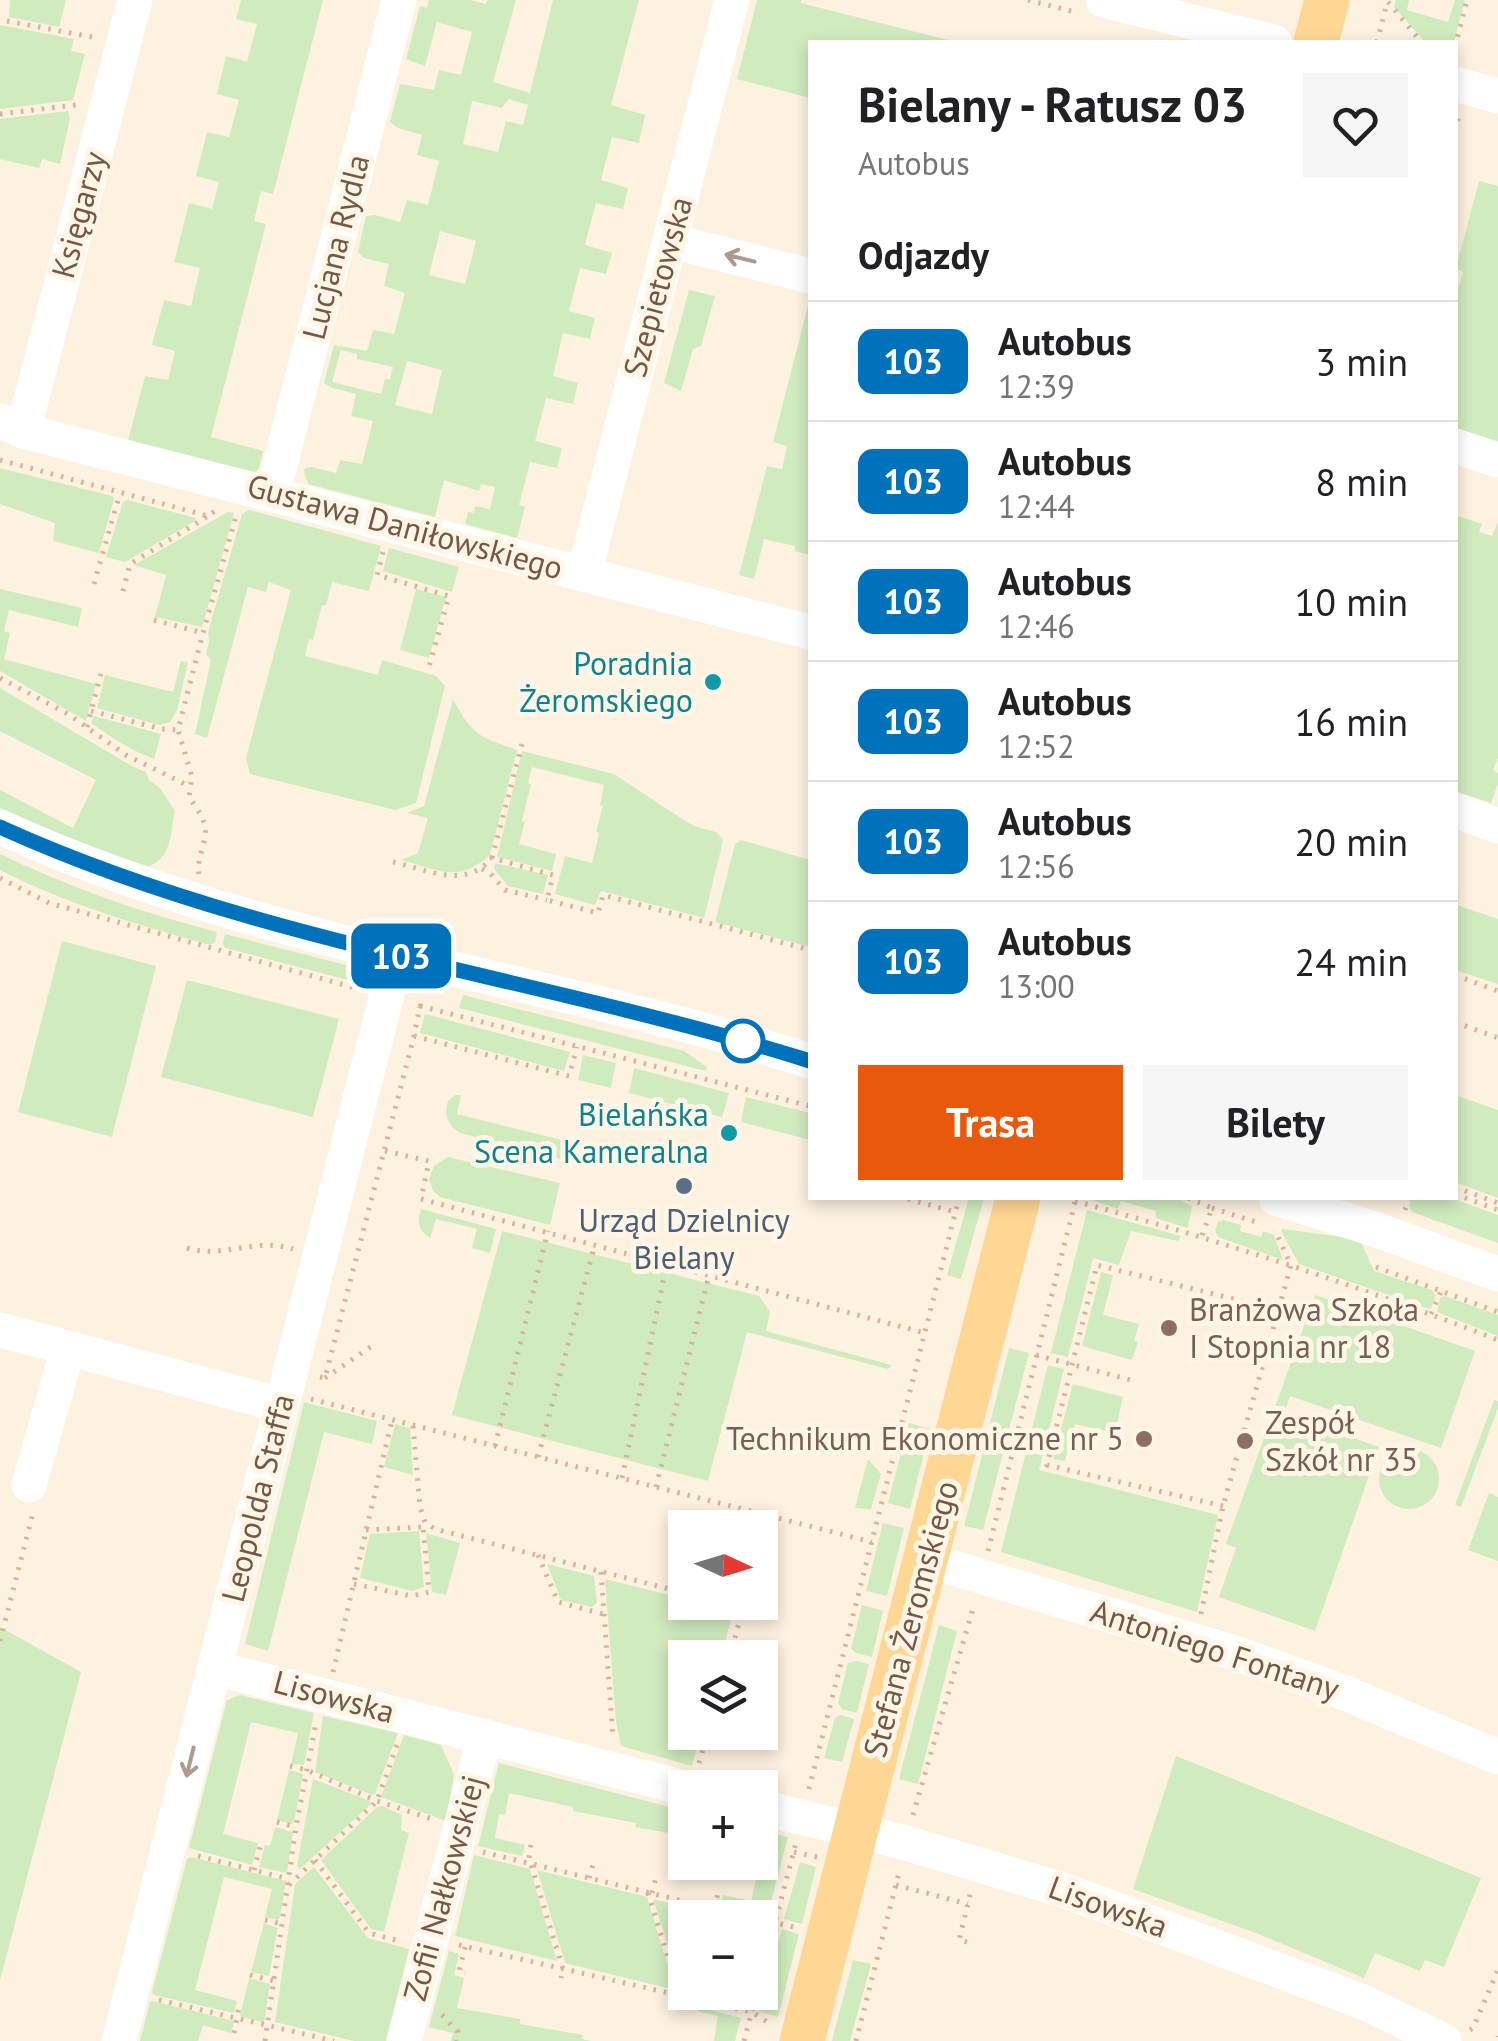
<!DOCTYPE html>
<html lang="pl">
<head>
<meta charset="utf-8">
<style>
	:root { --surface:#fff; --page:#f6f6f6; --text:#202124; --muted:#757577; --line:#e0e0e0; --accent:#ea580c }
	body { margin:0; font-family:"PT Sans",sans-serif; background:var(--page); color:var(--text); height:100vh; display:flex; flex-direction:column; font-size:38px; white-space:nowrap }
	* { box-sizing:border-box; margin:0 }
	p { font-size:32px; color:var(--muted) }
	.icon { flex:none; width:55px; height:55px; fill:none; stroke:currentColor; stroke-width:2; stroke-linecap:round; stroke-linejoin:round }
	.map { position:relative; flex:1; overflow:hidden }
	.panel { position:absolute; left:808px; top:40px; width:650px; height:1160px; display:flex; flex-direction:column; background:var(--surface); border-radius:0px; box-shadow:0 5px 15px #0003 }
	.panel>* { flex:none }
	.badge { padding:0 20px; border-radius:15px; font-size:35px; line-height:65px }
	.needle { width:65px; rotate:94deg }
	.buttons { position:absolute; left:668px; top:1510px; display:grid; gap:20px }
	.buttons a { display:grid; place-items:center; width:110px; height:110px; border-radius:0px; background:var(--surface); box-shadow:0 5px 15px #0003; font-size:50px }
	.map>.badge { position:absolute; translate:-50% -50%; box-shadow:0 0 0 5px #fff }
	h2 { padding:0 50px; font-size:38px; line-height:90px }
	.round { display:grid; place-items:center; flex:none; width:105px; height:105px; border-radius:0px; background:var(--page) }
	.summary { display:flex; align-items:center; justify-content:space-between; height:170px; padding:0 50px }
	h1 { font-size:48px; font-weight:700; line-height:75px }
	.action { display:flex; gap:20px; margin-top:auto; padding:20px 50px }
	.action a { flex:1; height:115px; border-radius:0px; background:var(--accent); color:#fff; font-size:40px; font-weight:700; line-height:115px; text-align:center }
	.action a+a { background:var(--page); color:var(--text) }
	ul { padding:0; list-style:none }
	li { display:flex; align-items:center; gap:30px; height:120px; padding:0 50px; border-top:2px solid var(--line) }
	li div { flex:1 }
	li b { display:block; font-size:38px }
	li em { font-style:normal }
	li .badge { min-width:110px; font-weight:700; text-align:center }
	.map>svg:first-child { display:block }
</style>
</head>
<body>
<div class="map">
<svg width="1498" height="2041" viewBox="0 0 1498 2041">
	<rect width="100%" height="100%" fill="#fdf2e0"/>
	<g fill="#d0ebbe" fill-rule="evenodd">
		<path d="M10,0H66L59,27L9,17Z"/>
		<path d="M241,0H323L273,194L261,191L254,221L266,224L211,437L263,451L259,468L254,473L128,441L145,376L168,380L175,351L152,345L164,300L191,306L200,268L174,262L189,203L212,209L219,182L196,176L207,132L229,137L239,100L217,94L226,56L247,62L257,24L236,19Z"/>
		<path d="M429,0H470L486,4L488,0H516L493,82L530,93L553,0H639L611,105L645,115L639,143L612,137L601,180L628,188L623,209L596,203L585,245L612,253L606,274L580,268L569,311L595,318L590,339L563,333L553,376L578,383L573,404L546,398L535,441L562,448L557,468L530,462L519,505L525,507L517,538L465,524L468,512L474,513L475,506L490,509L495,487L481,484L479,491L444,480L435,517L308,484L304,472L305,468L311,467L336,473L340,460L362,464L373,421L351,416L356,394L330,387L324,383L334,345L367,351L373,330L394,334L405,293L384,286L389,264L364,258L358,252L366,216L375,215L400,222L407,200L428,205L439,161L417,155L422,135L398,128L390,122L400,84L434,90L439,70L461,75L472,32L437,22L425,66L406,59L420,6L427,8ZM509,99L528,105L523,125L506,121L498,152L463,144L472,101L502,108ZM440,231L476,241L465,284L429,275ZM341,350L357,354V359L393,367L390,379H385L381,394L332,382ZM407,361L442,370L432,414L395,405Z"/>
		<path d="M757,0H801V3L956,42H810V98L737,79Z"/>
		<path d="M1396,0H1409L1407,10L1448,22L1455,0H1465L1454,42H1425L1394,7Z"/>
		<path d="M0,25L74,39L71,51L85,54L73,100L0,109Z"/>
		<path d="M68,111L70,118L60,164L42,159L39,168L0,159V119Z"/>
		<path d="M1479,181L1498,186V448L1455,434V301L1463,272L1456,268Z"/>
		<path d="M689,290L715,296L701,346L693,349L681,391L664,383Z"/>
		<path d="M810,298V555L795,551V546L764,539L754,579L739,575L767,466L782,469L787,446L773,442Z"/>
		<path d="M0,468L112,496L114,499L99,553L53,541L55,523L0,504Z"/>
		<path d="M127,500L196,518L195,521L125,562L106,557L123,502Z"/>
		<path d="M249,510L381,546L369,591L332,582L326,605H322L313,640L309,639L305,656L378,675L382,660L436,676L445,686L416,803L395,810L250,774L246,758L291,590L269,582L266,592L248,587L207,738L195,734L211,660L206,654L209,642L208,632L242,514Z"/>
		<path d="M228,512L234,513L202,627L155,617L166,575L134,565Z"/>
		<path d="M1455,515L1482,524L1479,532L1492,536L1498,522V758L1493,770L1498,773V784L1491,803L1455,791Z"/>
		<path d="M389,548L459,567L452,592L383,571Z"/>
		<path d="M0,589L82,608L78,627L9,610L4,631L10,633L4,659L96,684L86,721L0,671Z"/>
		<path d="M416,589L446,597L429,658L400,650Z"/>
		<path d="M181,661L188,662L177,710L170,722L159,725L97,708L105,675L173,692Z"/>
		<path d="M0,688L130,765L146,772L149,780L160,788L175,811C170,834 172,859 147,867L146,865H141L52,833L0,808V790L73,828L96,780L0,731Z"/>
		<path d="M453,699C473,736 478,736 517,750L490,855C457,884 439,870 401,860L418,853L428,818L407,813L424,806Z"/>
		<path d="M94,716L161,734L154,759C132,751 111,737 91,723Z"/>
		<path d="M522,751L614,774L679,817L694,826L716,832L723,839L721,849L704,918L601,891L595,905L555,894L565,856L592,863L599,833L596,832L603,806L600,805L604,785L532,767L528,783L531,784L522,821L525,822L519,844L556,854L552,871L497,857Z"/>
		<path d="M741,840L810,860V947L715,922L735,844Z"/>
		<path d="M0,854C70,888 143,913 217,932L215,942L210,945C138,925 67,904 0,870Z"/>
		<path d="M495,863L548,875L543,894L508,886L494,869Z"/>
		<path d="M1455,893L1459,895L1457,905L1498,919V984L1455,970Z"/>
		<path d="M225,934L350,966L363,972L371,986L225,948L223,944Z"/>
		<path d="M62,941L156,966L112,1137L18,1112Z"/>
		<path d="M187,980L339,1019L313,1117L161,1077Z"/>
		<path d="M463,995L684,1051L707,1067L706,1071L459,1008Z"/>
		<path d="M425,1014L570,1052L564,1071L420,1033Z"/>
		<path d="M583,1055L616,1063L611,1088L578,1080Z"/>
		<path d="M634,1068L729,1093L722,1117L629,1093Z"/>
		<path d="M455,1095H461L457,1114L570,1142L565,1160L460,1133C448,1125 443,1115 448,1101Z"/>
		<path d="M1455,1095L1498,1110V1198L1455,1182Z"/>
		<path d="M746,1097L810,1113V1140L741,1122Z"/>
		<path d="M448,1157L560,1183L550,1225L440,1197L433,1191L429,1178L434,1166Z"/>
		<path d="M969,1198H984L961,1279L947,1275Z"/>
		<path d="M1090,1198H1176L1192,1206L1188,1228L1155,1218L1156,1211L1121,1201L1118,1209L1092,1200Z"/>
		<path d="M1412,1198H1452L1498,1215V1243L1412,1212L1409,1206Z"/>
		<path d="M421,1209L496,1229L490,1253L472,1248L477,1229L436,1219L430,1238C418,1230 417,1223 421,1209Z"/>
		<path d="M1087,1210L1181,1236L1178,1241L1131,1231L1119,1265L1093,1258L1068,1357L1051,1353Z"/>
		<path d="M1224,1220L1241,1225L1240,1231L1261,1237L1263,1231L1274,1235L1283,1260L1218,1237L1215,1231L1218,1222Z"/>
		<path d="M1283,1229L1342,1237L1361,1242L1374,1271L1432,1290L1436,1296L1431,1308L1429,1309L1299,1264L1281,1231Z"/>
		<path d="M502,1231L759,1296L770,1312L766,1331L891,1365V1367L888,1369L747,1332L708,1481L452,1415Z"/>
		<path d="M1101,1272L1113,1275L1103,1315L1139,1324L1134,1341L1138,1342L1132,1360L1082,1346Z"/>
		<path d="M1315,1295L1475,1351L1441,1448L1290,1396L1284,1413L1379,1447L1315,1631L1219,1597L1236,1548L1226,1544Z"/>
		<path d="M1445,1296L1498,1315V1336L1437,1312L1440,1298Z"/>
		<path d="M1009,1348L1029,1353L983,1530L964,1526Z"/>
		<path d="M1048,1365L1064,1369L1039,1470L1218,1515L1197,1612L1001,1552Z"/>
		<path d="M1073,1384L1123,1397L1115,1433L1075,1424L1065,1461L1053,1459Z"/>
		<path d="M1494,1400L1498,1401V1408L1461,1507L1455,1505Z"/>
		<path d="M304,1402L377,1421L372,1444L324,1432L268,1651L245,1644Z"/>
		<path d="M909,1423L930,1429L910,1509L888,1503Z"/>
		<path d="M395,1424L410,1428L413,1475L384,1467Z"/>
		<circle cx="1409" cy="1479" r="30"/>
		<path d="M868,1459L881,1474L871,1509L855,1508Z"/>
		<path d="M1489,1493L1498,1497V1561L1468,1550Z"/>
		<path d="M883,1523L904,1528L887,1596L866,1591Z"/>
		<path d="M419,1531L424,1587L413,1591L360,1578L370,1534Z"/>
		<path d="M426,1533L460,1543L446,1595L432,1592Z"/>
		<path d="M547,1564L594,1576L597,1603L592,1607L561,1600Z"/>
		<path d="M605,1579L685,1599V1602L697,1603L729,1611L732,1616L721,1657L685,1658V1732L701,1733L692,1766L621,1746L616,1722Z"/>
		<path d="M862,1605L883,1611L872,1657L856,1653L851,1649Z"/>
		<path d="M939,1625L957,1631L918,1784L899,1779Z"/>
		<path d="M0,1627L81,1672L0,1980Z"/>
		<path d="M856,1661L869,1664L857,1713L842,1709L838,1703L848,1663Z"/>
		<path d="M240,1695L314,1713L304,1765L291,1764L298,1733L251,1722L223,1834L258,1843L252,1865L189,1848L227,1700Z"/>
		<path d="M840,1715L854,1719L842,1762L824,1758L835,1718Z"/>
		<path d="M323,1716L398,1733L375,1794L372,1795L315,1772Z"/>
		<path d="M404,1735L441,1745L454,1775L446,1821L381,1797Z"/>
		<path d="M1176,1756L1481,1878L1444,1967L1425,1960L1420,1971L1375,1953L1364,1978L1256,1933L1133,1889Z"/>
		<path d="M499,1763L685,1811V1836L635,1827L636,1823L573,1811V1807L509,1793L505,1815L499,1814L495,1838L525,1845L522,1856L478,1846Z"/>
		<path d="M289,1770L301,1773L303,1775L294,1822L292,1824L277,1820Z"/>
		<path d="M313,1779L370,1801L371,1804L300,1869L297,1866Z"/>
		<path d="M382,1806L402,1815L401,1830L409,1833L384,1932L371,1929L321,1860L377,1807Z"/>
		<path d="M275,1827L293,1832L287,1873L259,1867L265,1845L270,1846Z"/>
		<path d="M760,1830L788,1837L767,1917L721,1906L723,1895L751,1901L760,1862Z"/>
		<path d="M474,1855L530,1869L557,1961L455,1936Z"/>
		<path d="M191,1857L286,1881L280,1917L278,1920L265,1917L272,1889L224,1877L195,1990L237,2001L234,2013L154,1995L152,1992L187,1859Z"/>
		<path d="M800,1862L816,1867L802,1924L784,1919Z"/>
		<path d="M314,1867L368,1938L409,1949L386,2041H354L275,2022L295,1884Z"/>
		<path d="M537,1870L647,1897L675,1990L565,1963Z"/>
		<path d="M653,1899L731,1917L685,1918V1992H683Z"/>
		<path d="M264,1923L278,1928L269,1976L251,1972Z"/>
		<path d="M782,1929L799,1934L778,2017L759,2011Z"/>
		<path d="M449,1951L459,1954L454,1975L464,1978L457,2008L520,2019V2024L583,2035L582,2039L591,2041H451L453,2033L429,2027Z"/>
		<path d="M853,1960L871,1964L850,2041H832Z"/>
		<path d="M249,1978L270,1984L264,2023L240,2016Z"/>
		<path d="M152,2001L234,2021L231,2033L203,2025L198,2041H140L150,2002Z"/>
		<path d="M698,2007L741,2018L735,2041H714L718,2016L697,2011Z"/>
	</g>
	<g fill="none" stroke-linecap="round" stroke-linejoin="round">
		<g stroke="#d9b299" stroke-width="5" stroke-dasharray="2.5 8" stroke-linecap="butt">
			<path d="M1028,0L1079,13"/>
			<path d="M1388,2L1421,42"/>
			<path d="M7,21L92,37"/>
			<path d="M1377,42L1387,3"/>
			<path d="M1455,47L1467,0"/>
			<path d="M0,114L76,105"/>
			<path d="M1455,131L1459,115"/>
			<path d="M0,460L208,516L215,511"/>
			<path d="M383,552L377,575L449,596L429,667"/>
			<path d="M94,584L120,493"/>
			<path d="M123,591L130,564L208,516"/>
			<path d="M154,620L203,633"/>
			<path d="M0,678L68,714L126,755L191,787"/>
			<path d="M91,711L162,729L178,730"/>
			<path d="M87,727L102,669"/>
			<path d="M522,744L492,858L553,875L547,900L598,913L603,895L810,950"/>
			<path d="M393,862C429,870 464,890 492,858"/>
			<path d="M482,869L490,873L505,890L547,900"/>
			<path d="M199,874C196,858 208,841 205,826C202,815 195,806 189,797L192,777L178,730L203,633L236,516"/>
			<path d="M0,878L49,903L359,989"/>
			<path d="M1455,975L1498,991"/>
			<path d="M420,1006L810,1106"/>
			<path d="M1455,1022L1498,1038"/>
			<path d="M414,1036L569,1076L577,1047"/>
			<path d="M385,1151L429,1161L421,1199L925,1333"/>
			<path d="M1455,1187L1498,1203"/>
			<path d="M1455,1194L1498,1210"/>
			<path d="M1188,1198L1212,1208L1202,1236"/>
			<path d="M908,1199L955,1212"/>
			<path d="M1075,1201C1219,1240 1359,1286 1498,1340"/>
			<path d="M1212,1208L1256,1222"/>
			<path d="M1405,1210L1409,1198"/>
			<path d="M187,1248C223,1259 255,1237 293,1249"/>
			<path d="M1376,1267L1498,1312"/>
			<path d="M1431,1314L1441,1291"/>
			<path d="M1036,1355L1131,1380"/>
			<path d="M320,1377L325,1378L414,1036L420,1006L416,1005"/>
			<path d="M325,1378L372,1346"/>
			<path d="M311,1399L872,1542"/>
			<path d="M413,1426L420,1507L425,1522L435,1529L685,1593"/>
			<path d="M495,1446L548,1231"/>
			<path d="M538,1457L595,1244"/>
			<path d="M622,1478L667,1263"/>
			<path d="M656,1487L709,1275"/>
			<path d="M1223,1506L1047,1465L1097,1265L1278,1310"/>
			<path d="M366,1530L423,1527"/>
			<path d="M760,1550L770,1516"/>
			<path d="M988,1551L1076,1198"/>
			<path d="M538,1555L558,1602L603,1614"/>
			<path d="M601,1572L613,1738"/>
			<path d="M354,1584L412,1596L429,1592L423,1527L425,1523"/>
			<path d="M719,1602L743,1609"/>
			<path d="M1201,1614L1223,1506L1290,1269L1291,1265L1275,1230"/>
			<path d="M0,1641L33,1513"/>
			<path d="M729,1658L745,1602"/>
			<path d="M333,1672L392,1420"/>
			<path d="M699,1763L708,1732"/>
			<path d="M290,1766L307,1770L377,1801L432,1819"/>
			<path d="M709,1774L742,1783"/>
			<path d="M809,1789L959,1198"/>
			<path d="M913,1815L974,1605"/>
			<path d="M277,1822L296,1827"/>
			<path d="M531,1845L529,1858L563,1969L561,1978"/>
			<path d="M483,1852L752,1918"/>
			<path d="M794,1852L817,1857"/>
			<path d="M198,1856L289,1879"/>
			<path d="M315,1860L369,1933L403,1942"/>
			<path d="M254,1870L261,1844"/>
			<path d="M589,1878L594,1861"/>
			<path d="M289,1885L377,1801L398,1742"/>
			<path d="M896,1885L968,1904"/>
			<path d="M648,1893L680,1996"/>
			<path d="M652,1893L656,1877"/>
			<path d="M715,1908L718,1893"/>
			<path d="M760,1919L798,1928"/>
			<path d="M265,1920L282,1924"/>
			<path d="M967,1942L959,1940L971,1891"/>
			<path d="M459,1945L752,2012L772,2025"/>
			<path d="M465,1947L459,1972L465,1973"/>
			<path d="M250,1975L274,1981"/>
			<path d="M760,1980L796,1843"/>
			<path d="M159,2000L334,2041"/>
			<path d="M442,2015L458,2032L456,2041"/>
			<path d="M1470,2030L1473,2028L1498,1970"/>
			<path d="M234,2033L240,2002"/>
			<path d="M1498,2036V2037"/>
			<path d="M265,2041L296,1827L316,1723"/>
			<path d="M744,2041L757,1992"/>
			<path d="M856,2041L900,1869"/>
		</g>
		<g stroke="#fff" stroke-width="35">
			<path d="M1103,0L1274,42"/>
			<path d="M1455,84L1498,96"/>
			<path d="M671,241L810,276"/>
			<path d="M0,421L23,431L810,632"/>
			<path d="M23,431L135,0"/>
			<path d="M1455,446L1498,460"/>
			<path d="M273,493L399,0"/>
			<path d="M584,574L732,0"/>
			<path d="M1455,810L1498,826"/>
			<path d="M0,827C257,945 542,976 810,1061"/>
			<path d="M1276,1198L1377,1230L1498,1274"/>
			<path d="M0,1330L281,1405"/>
			<path d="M29,1485L68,1349"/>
			<path d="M927,1560L1238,1654L1340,1691L1498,1757"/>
			<path d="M215,1668L685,1788"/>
			<path d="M760,1807L906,1843L1066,1891L1363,2002L1444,2041"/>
			<path d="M119,2041L397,955"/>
			<path d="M404,2041L485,1736"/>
		</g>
		<g stroke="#ffd795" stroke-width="45">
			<path d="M1316,42L1327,0"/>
			<path d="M802,2041L1018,1198"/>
		</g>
	</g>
	<defs><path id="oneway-shaft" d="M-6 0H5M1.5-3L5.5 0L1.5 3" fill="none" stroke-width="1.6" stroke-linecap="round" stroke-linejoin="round" transform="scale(2.5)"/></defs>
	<g stroke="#ac9a90">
		<use href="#oneway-shaft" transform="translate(740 258) rotate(-166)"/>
		<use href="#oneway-shaft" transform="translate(190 1762) rotate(104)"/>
	</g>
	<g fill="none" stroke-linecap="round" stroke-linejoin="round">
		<defs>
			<path id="line" d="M0,827C257,944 542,977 810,1061"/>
		</defs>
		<use href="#line" stroke="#fff" stroke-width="22"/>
		<use href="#line" stroke="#0072bc" stroke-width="15"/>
	</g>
	<g fill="#0f9aa8" stroke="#fff6e7" stroke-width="4">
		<circle cx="713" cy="682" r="10"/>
		<circle cx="729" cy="1133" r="10"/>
	</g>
	<circle fill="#fff" stroke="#0072bc" stroke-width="5" cx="743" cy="1041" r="20"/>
	<circle fill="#5c6f8a" stroke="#fff6e7" stroke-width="4" cx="684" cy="1186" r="10"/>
	<g fill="#8d6e63" stroke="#fff6e7" stroke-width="4">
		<circle cx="1169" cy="1328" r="10"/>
		<circle cx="1144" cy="1439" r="10"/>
		<circle cx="1245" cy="1441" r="10"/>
	</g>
	<g text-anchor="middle" stroke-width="10" stroke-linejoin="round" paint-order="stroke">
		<g font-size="32" fill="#755746" stroke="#fff6e7">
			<text transform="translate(79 215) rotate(-75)" y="11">Księgarzy</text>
			<text transform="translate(336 247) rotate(-76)" y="11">Lucjana Rydla</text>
			<text transform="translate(658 287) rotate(-75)" y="11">Szepietowska</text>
			<text transform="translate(405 527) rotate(15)" y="11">Gustawa Daniłowskiego</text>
			<text transform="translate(258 1498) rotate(-76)" y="11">Leopolda Staffa</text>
			<text transform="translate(911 1619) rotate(-75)" y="11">Stefana Żeromskiego</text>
			<text transform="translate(1215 1650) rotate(18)" y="11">Antoniego Fontany</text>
			<text transform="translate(334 1697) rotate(15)" y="11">Lisowska</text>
			<text transform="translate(444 1888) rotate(-75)" y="11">Zofii Nałkowskiej</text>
			<text transform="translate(1108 1907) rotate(20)" y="11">Lisowska</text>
		</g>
		<g font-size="32" fill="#0d838f" stroke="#fff6e7" text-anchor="end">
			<text x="693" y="675">Poradnia<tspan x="693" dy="37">Żeromskiego</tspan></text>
			<text x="709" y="1126">Bielańska<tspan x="709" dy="37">Scena Kameralna</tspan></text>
		</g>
		<g font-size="32" fill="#4e5e75" stroke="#fff6e7">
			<text x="684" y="1232">Urząd Dzielnicy<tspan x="684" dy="37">Bielany</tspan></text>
		</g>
		<g font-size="32" fill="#785e54" stroke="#fff6e7" text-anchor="start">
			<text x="1189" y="1321">Branżowa Szkoła<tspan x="1189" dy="37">I Stopnia nr 18</tspan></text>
			<text x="1265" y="1434">Zespół<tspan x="1265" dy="37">Szkół nr 35</tspan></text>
			<text x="1124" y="1450" text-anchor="end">Technikum Ekonomiczne nr 5</text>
		</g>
	</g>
</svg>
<div class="buttons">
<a><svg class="needle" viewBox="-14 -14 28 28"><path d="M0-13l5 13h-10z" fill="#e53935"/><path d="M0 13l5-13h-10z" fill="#757577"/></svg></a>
<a><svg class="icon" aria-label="layers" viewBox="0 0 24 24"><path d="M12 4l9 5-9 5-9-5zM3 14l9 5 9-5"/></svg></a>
<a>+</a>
<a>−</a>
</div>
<b class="badge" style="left:401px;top:956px;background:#0072bc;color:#fff">103</b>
<section class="panel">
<div class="summary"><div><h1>Bielany - Ratusz 03</h1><p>Autobus</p></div><a class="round"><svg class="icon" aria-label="heart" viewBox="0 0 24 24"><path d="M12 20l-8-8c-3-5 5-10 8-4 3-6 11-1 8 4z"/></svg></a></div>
<h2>Odjazdy</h2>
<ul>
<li><span class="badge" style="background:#0072bc;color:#fff">103</span><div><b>Autobus</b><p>12:39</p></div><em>3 min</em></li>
<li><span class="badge" style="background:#0072bc;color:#fff">103</span><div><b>Autobus</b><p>12:44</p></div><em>8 min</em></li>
<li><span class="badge" style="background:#0072bc;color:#fff">103</span><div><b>Autobus</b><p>12:46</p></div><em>10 min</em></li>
<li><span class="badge" style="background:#0072bc;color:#fff">103</span><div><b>Autobus</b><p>12:52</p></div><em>16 min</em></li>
<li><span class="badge" style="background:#0072bc;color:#fff">103</span><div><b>Autobus</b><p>12:56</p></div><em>20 min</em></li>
<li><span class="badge" style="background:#0072bc;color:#fff">103</span><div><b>Autobus</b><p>13:00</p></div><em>24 min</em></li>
</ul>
<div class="action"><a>Trasa</a><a>Bilety</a></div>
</section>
</div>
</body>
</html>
